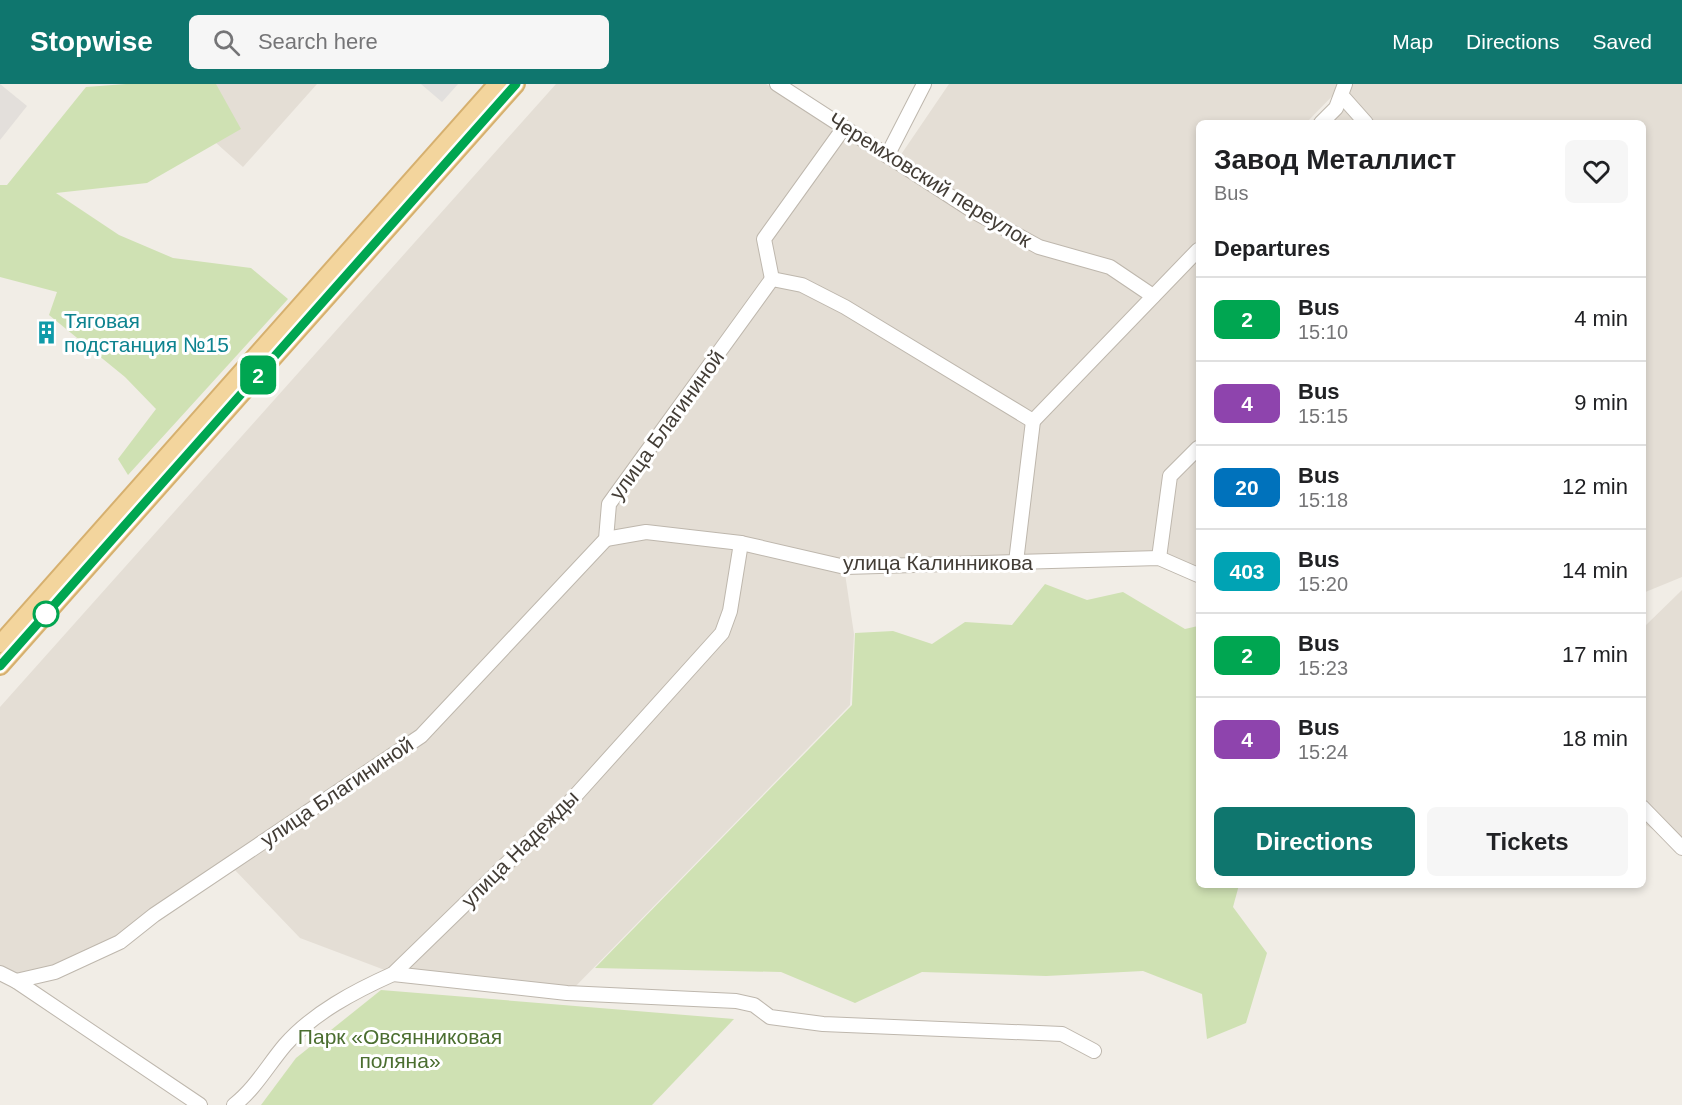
<!DOCTYPE html>
<html lang="en">
<head>
<meta charset="utf-8">
<style>
	:root { --surface:#fff; --page:#f6f6f6; --text:#202124; --muted:#757577; --line:#e0e0e0; --accent:#0f766e }
	body { margin:0; font-family:Arial,sans-serif; background:var(--page); color:var(--text); height:100vh; display:flex; flex-direction:column; font-size:22px; white-space:nowrap }
	* { box-sizing:border-box; margin:0 }
	p { font-size:20px; color:var(--muted) }
	.icon { flex:none; width:33px; height:33px; fill:none; stroke:currentColor; stroke-width:2; stroke-linecap:round; stroke-linejoin:round }
	.map { position:relative; flex:1; overflow:hidden }
	.drawer { position:absolute; left:1196px; top:36px; width:450px; height:768px; display:flex; flex-direction:column; background:var(--surface); border-radius:9px; box-shadow:0 3px 9px #0003 }
	.drawer>* { flex:none }
	.badge { padding:0 12px; border-radius:9px; font-size:21px; line-height:39px }
	.map>.badge { position:absolute; translate:-50% -50%; box-shadow:0 0 0 3px #fff }
	h2 { padding:0 18px; font-size:22px; line-height:54px }
	.round { display:grid; place-items:center; flex:none; width:63px; height:63px; border-radius:9px; background:var(--page) }
	.summary { display:flex; align-items:center; justify-content:space-between; height:102px; padding:0 18px }
	h1 { font-size:28px; font-weight:700; line-height:45px }
	.cta { display:flex; gap:12px; margin-top:auto; padding:12px 18px }
	.cta a { flex:1; height:69px; border-radius:9px; background:var(--accent); color:#fff; font-size:24px; font-weight:700; line-height:69px; text-align:center }
	.cta a+a { background:var(--page); color:var(--text) }
	ul { padding:0; list-style:none }
	li { display:flex; align-items:center; gap:18px; height:84px; padding:0 18px; border-top:2px solid var(--line) }
	li div { flex:1 }
	li b { display:block; font-size:22px }
	li em { font-style:normal }
	li .badge { min-width:66px; font-weight:700; text-align:center }
	header { display:flex; align-items:center; gap:36px; box-sizing:border-box; height:84px; padding:0 30px; background:var(--accent); color:#fff }
	header strong { font-size:28px }
	nav { display:flex; gap:33px; margin-inline-start:auto; font-size:21px }
	.search { width:420px; height:54px; background:var(--page); display:flex; align-items:center; gap:15px; box-sizing:border-box; padding:0 21px; border-radius:9px; color:var(--muted); font-size:22px }
	.map>svg:first-child { display:block }
</style>
</head>
<body>
<header>
<strong>Stopwise</strong>
<div class="search"><svg class="icon" aria-label="search" viewBox="0 0 24 24"><circle cx="10" cy="10" r="6"/><path d="M15 15l6 6"/></svg>Search here</div>
<nav><a>Map</a><a>Directions</a><a>Saved</a></nav>
</header>
<div class="map">
<svg width="1682" height="1021" viewBox="0 0 1682 1021">
	<rect width="100%" height="100%" fill="#f1ede6"/>
	<g fill="#e4ded5">
		<path d="M150,0H317L243,83Z"/>
		<path d="M556,0H766L837,45L760,155L767,194L606,419L603,455L419,652L119,858L16,895L0,887V623Z"/>
		<path d="M949,0H1344L1306,39H1198V156L1029,339L1014,477L843,480L740,457L608,452L611,421L773,199L767,155L847,43L898,75Z"/>
		<path d="M1351,0H1682V493L1643,509L1642,39H1314Z"/>
		<path d="M1198,166V488L1156,471L1018,477L1037,337Z"/>
		<path d="M646,450L844,483L854,550L850,621L571,907L390,888L300,854L233,784L425,654L607,456Z"/>
		<path d="M1682,506V764L1643,739V544Z"/>
	</g>
	<path fill="#e3dfdb" d="M0,0L27,22L0,56Z"/>
	<g fill="#cfe1b3">
		<path d="M126,0H216L241,45L147,99L56,109L119,151L173,174L251,184L288,215L128,391L118,375L156,325L125,293L49,231L57,208L0,193V101H7L86,3Z"/>
		<path d="M1045,500L1087,516L1123,508L1185,545L1198,542V801H1239L1233,823L1267,869L1246,939L1207,955L1202,910L1143,887L1046,892L922,888L855,919L781,888L595,884L852,621L855,549L893,547L932,560L965,538L1012,541Z"/>
		<path d="M381,906L734,935L652,1021H261L296,974Z"/>
	</g>
	<path fill="#e2e0de" d="M421,0H458L442,18Z"/>
	<g fill="none" stroke-linecap="round" stroke-linejoin="round">
		<defs>
			<g id="minor">
				<path d="M777,0L973,127L1039,163L1110,183L1153,212"/>
				<path d="M1342,12L1366,39"/>
				<path d="M1321,39L1336,24L1345,0"/>
				<path d="M887,72L924,0"/>
				<path d="M772,195L764,155L843,45"/>
				<path d="M606,455L646,448L741,459L845,483L1159,474L1198,491"/>
				<path d="M1159,474L1170,392L1198,364"/>
				<path d="M1016,478L1033,337"/>
				<path d="M1642,723L1682,764"/>
				<path d="M0,889L16,897L200,1021"/>
				<path d="M393,890L567,909L736,917L754,921L770,933L823,940L1062,950L1094,967"/>
				<path d="M16,897L55,888L120,858L154,831L421,652L606,455L609,420L772,195L802,201L845,223L1033,337L1198,166"/>
				<path d="M234,1021C255,1005 268,981 285,961C313,929 355,907 393,890L567,721L722,549L730,527L741,459"/>
			</g>
			<g id="major">
				<path d="M0,560L497,0"/>
				<path d="M0,582L516,0"/>
			</g>
		</defs>
		<use href="#minor" stroke="#beb7ad" stroke-width="16"/>
		<use href="#major" stroke="#d6b06f" stroke-width="20"/>
		<use href="#minor" stroke="#fff" stroke-width="14"/>
		<use href="#major" stroke="#f3d59d" stroke-width="16"/>
	</g>
	<g fill="none" stroke-linecap="round" stroke-linejoin="round">
		<defs>
			<path id="line" d="M0,582L516,0"/>
		</defs>
		<use href="#line" stroke="#fff" stroke-width="14"/>
		<use href="#line" stroke="#00a651" stroke-width="9"/>
	</g>
	<defs>
		<symbol id="building-bare" viewBox="-9 -9 18 18"><path d="M-4-6H4V6H1V3H-1V6H-4ZM-2.5-4.3h1.7v1.8h-1.7ZM.8-4.3h1.7v1.8H.8ZM-2.5-1h1.7V.8h-1.7ZM.8-1h1.7V.8H.8Z" fill="#0f9aa8" stroke="#fff" stroke-width="2.5" paint-order="stroke"/></symbol>
	</defs>
	<g fill-rule="evenodd">
		<use href="#building-bare" x="30" y="232" width="33" height="33"/>
	</g>
	<circle fill="#fff" stroke="#00a651" stroke-width="3" cx="46" cy="530" r="12"/>
	<g text-anchor="middle" stroke-width="6" stroke-linejoin="round" paint-order="stroke">
		<g font-size="21" fill="#433d36" stroke="#fff">
			<text transform="translate(930 96) rotate(32)" y="7">Черемховский переулок</text>
			<text transform="translate(667 341) rotate(-54)" y="7">улица Благининой</text>
			<text x="938" y="486">улица Калинникова</text>
			<text transform="translate(337 708) rotate(-34)" y="7">улица Благининой</text>
			<text transform="translate(520 765) rotate(-45)" y="7">улица Надежды</text>
		</g>
		<g font-size="21" fill="#0d838f" stroke="#fff" text-anchor="start">
			<text x="64" y="244">Тяговая<tspan x="64" dy="24">подстанция №15</tspan></text>
		</g>
		<g font-size="21" fill="#4b6e30" stroke="#fff">
			<text x="400" y="960">Парк «Овсянниковая<tspan x="400" dy="24">поляна»</tspan></text>
		</g>
	</g>
</svg>
<b class="badge" style="left:258px;top:291px;background:#00a651;color:#fff">2</b>
<section class="drawer">
<div class="summary"><div><h1>Завод Металлист</h1><p>Bus</p></div><a class="round"><svg class="icon" aria-label="heart" viewBox="0 0 24 24"><path d="M12 20l-8-8c-3-5 5-10 8-4 3-6 11-1 8 4z"/></svg></a></div>
<h2>Departures</h2>
<ul>
<li><span class="badge" style="background:#00a651;color:#fff">2</span><div><b>Bus</b><p>15:10</p></div><em>4 min</em></li>
<li><span class="badge" style="background:#8e44ad;color:#fff">4</span><div><b>Bus</b><p>15:15</p></div><em>9 min</em></li>
<li><span class="badge" style="background:#0072bc;color:#fff">20</span><div><b>Bus</b><p>15:18</p></div><em>12 min</em></li>
<li><span class="badge" style="background:#00a3b4;color:#fff">403</span><div><b>Bus</b><p>15:20</p></div><em>14 min</em></li>
<li><span class="badge" style="background:#00a651;color:#fff">2</span><div><b>Bus</b><p>15:23</p></div><em>17 min</em></li>
<li><span class="badge" style="background:#8e44ad;color:#fff">4</span><div><b>Bus</b><p>15:24</p></div><em>18 min</em></li>
</ul>
<div class="cta"><a>Directions</a><a>Tickets</a></div>
</section>
</div>
</body>
</html>
